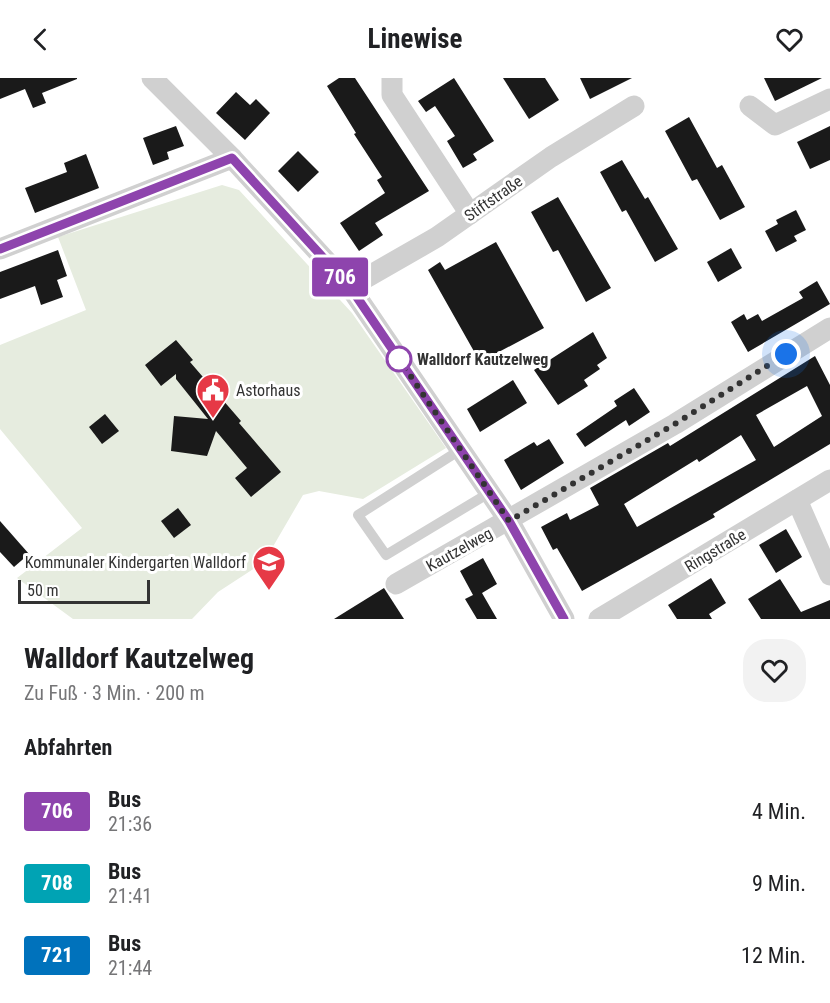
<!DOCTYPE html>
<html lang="de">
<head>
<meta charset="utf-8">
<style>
	:root { --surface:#fff; --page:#f2f2f2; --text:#202124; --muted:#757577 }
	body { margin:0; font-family:"Roboto Condensed",sans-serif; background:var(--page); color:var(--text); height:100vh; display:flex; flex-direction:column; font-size:22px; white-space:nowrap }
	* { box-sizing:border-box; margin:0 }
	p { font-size:20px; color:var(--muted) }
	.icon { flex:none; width:33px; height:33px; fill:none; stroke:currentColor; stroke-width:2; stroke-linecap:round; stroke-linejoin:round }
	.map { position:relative; height:541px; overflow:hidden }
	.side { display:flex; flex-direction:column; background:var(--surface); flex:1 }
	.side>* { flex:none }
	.badge { padding:0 12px; border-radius:4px; font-size:21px; line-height:39px }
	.scale { position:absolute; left:18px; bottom:15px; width:132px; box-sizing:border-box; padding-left:6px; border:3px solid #333; border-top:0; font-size:16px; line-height:21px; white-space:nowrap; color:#333; -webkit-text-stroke:4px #fff; paint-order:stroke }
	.you { position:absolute; width:30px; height:30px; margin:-15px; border:4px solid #fff; border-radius:50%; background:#1a73e8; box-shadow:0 0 0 9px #1a73e833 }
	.map>.badge { position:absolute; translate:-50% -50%; box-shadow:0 0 0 3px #fff }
	h2 { padding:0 24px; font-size:22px; line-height:54px }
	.round { display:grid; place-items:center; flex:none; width:63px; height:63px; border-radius:24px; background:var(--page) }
	.head { display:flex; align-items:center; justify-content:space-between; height:102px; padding:0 24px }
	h1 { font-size:28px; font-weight:700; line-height:45px }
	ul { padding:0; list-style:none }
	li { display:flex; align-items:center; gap:18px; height:72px; padding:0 24px }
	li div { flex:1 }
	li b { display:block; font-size:22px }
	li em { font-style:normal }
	li .badge { min-width:66px; font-weight:700; text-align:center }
	header { display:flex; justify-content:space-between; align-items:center; height:78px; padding:0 24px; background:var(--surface); font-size:27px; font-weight:700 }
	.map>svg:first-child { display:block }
</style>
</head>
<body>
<header><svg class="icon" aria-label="back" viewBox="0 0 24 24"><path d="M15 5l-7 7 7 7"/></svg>Linewise<svg class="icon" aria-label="heart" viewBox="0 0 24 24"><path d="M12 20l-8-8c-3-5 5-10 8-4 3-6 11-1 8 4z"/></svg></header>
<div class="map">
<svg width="830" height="541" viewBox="0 0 830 541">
	<rect width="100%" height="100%" fill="#fff"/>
	<path fill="#e6ecdf" d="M222,107L239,112L352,235L446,370L363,421L319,413L303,417L264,484L218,514L192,541H73L17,500L82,450L0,351V267L86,232L58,159Z"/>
	<g fill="#1a1a1a" fill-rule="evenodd">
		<path d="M0,0H77V1L42,15L46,25L33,30L25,11L0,21Z"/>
		<path d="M339,0H355L429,113L375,145L383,157L359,173L340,145L385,115L377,102L382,99L354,56L356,55L327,8Z"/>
		<path d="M454,0L494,63L473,76L477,82L463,90L447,63L455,58L435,28L426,34L418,23Z"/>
		<path d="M503,0H545L559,22L529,41Z"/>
		<path d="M580,0H632L590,21Z"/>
		<path d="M764,0H822L775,23Z"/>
		<path d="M236,14L250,27L256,21L270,35L245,62L216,35Z"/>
		<path d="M689,39L717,90L722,87L745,129L720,142L697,101L692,103L665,53Z"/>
		<path d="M176,48L184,68L167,74L169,81L153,87L143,60Z"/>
		<path d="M830,48V82L810,91L797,64Z"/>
		<path d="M298,73L319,94L298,114L278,93Z"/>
		<path d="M86,76L99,110L35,135L25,110L67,94L64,85Z"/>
		<path d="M622,82L645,121L648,119L678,171L655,184L626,132L622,134L600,94Z"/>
		<path d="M558,119L611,210L586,224L558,172L553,174L531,134Z"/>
		<path d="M796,132L806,152L794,158L797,163L776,174L765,153L778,146L776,142Z"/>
		<path d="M496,164L544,250L480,284L428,192L440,184L445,192Z"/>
		<path d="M731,170L742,190L718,204L707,184Z"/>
		<path d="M58,172L67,198L57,202L63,219L41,227L35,208L0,221V194Z"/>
		<path d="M817,203L830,226L748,274L731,244L744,236L747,242L758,236L762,243L803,220L799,214Z"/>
		<path d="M593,254L607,280L597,287L600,291L584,302L588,308L558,327L534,292Z"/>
		<path d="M176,262L193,282L190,284L241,343L239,345L281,394L251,419L235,400L247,390L216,353L207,378L171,373L174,338L208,341L176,301V296L161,308L145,287Z"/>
		<path d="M815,278L830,307V366L713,436L715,439L582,513L557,470L553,472L541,449L567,435L570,442L599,427L590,410L668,365L670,368ZM807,308L822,338L774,369L756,337ZM741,357L756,382L637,449L624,426L697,381L699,384Z"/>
		<path d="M513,302L527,325L480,354L467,331Z"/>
		<path d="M634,310L650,334L629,348L626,342L585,369L576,356L617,328L614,323Z"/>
		<path d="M105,336L119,353L102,366L89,349Z"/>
		<path d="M549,361L564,385L521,412L504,382L534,364L537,368Z"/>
		<path d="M178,430L191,447L174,460L161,443Z"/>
		<path d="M0,443L29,476L14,489L0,474Z"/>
		<path d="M786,451L802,479L776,495L759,467Z"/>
		<path d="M483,480L497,506L482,515L497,541H477L465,521L473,517L460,493Z"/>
		<path d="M711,500L726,525L709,536L712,541H677L668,527Z"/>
		<path d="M780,501L801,534L830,522V541H761L748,521Z"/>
		<path d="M384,510L404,541H334Z"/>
	</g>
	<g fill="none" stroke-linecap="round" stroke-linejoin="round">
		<path stroke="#d0d0d0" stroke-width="10" d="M460,372L358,437L386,477L489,415"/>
		<g stroke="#d0d0d0" stroke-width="21">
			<path d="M152,0L232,80L350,209L509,443L564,541"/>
			<path d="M392,0V17L470,136"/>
			<path d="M750,28L775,47L830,21"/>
			<path d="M0,171L232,80"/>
			<path d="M350,209L437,159L551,79L634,28"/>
			<path d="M797,422L830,497"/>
			<path d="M396,506L675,346L830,250"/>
			<path d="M599,541L830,402"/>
		</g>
	</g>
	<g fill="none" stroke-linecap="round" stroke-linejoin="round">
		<defs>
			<path id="line" d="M0,171L232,80L350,209L509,443L564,541"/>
		</defs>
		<use href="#line" stroke="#fff" stroke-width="14"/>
		<use href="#line" stroke="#8e44ad" stroke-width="9"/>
		<path stroke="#333" stroke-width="6" stroke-dasharray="0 10.8" d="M399,281L509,443L675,346L786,276"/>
	</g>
	<defs>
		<symbol id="civic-pin" viewBox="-11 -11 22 30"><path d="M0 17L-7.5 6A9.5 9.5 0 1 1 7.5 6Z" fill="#e63946" stroke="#fff"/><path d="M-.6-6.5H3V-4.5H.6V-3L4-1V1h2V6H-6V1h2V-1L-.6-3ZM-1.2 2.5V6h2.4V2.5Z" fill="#fff"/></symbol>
		<symbol id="school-pin" viewBox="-11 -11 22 30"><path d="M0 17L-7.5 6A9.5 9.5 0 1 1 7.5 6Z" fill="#e63946" stroke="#fff"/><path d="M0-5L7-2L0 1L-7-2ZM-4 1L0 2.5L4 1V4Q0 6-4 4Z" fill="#fff"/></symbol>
	</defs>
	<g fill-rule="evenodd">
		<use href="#civic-pin" x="194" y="293" width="38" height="52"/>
		<use href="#school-pin" x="250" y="465" width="38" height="52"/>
	</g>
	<circle fill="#fff" stroke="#8e44ad" stroke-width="3" cx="399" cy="281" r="12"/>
	<g text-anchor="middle" stroke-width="6" stroke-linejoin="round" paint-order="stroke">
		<g font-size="16" fill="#333" stroke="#fff">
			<text transform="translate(493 120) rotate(-35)" y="6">Stiftstraße</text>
			<text transform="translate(459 471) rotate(-29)" y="6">Kautzelweg</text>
			<text transform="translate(715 472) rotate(-31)" y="6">Ringstraße</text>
		</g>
		<g font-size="16" font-weight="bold" fill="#333" stroke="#fff" text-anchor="start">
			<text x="417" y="287">Walldorf Kautzelweg</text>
		</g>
		<g font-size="16" fill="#333" stroke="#fff" text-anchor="start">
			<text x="236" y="318">Astorhaus</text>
			<text x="246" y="490" text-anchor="end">Kommunaler Kindergarten Walldorf</text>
		</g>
	</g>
</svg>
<div class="scale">50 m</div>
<div class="you" style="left:786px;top:276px"></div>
<b class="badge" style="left:340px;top:199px;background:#8e44ad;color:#fff">706</b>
</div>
<section class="side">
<div class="head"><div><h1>Walldorf Kautzelweg</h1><p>Zu Fuß · 3 Min. · 200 m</p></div><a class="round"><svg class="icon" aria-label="heart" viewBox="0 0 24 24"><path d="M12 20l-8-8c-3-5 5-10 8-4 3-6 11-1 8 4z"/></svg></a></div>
<h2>Abfahrten</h2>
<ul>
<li><span class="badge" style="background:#8e44ad;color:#fff">706</span><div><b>Bus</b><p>21:36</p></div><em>4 Min.</em></li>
<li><span class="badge" style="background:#00a3b4;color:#fff">708</span><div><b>Bus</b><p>21:41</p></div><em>9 Min.</em></li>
<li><span class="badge" style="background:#0072bc;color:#fff">721</span><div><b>Bus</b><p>21:44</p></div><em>12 Min.</em></li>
</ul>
</section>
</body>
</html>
